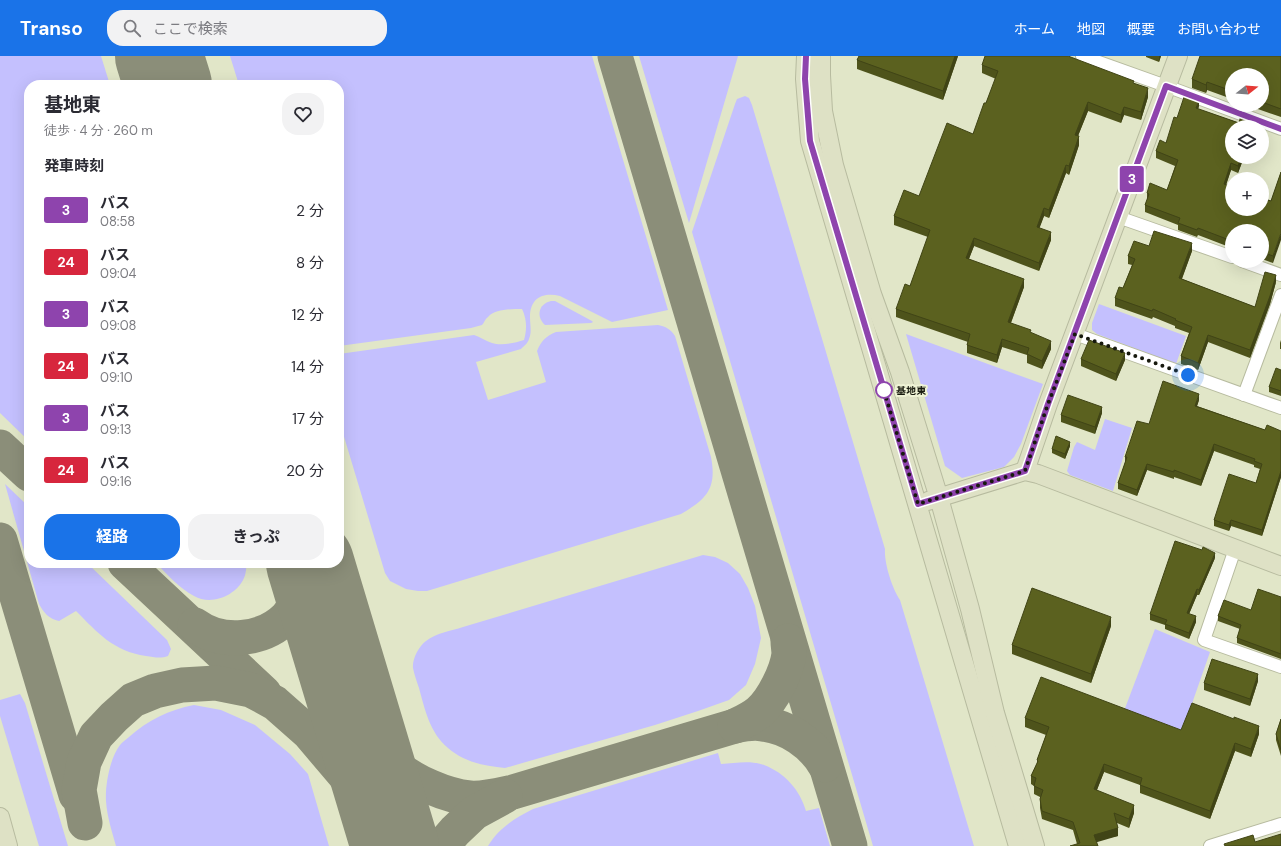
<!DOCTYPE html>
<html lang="ja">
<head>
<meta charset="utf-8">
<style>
	:root { --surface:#fff; --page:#f2f2f3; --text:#2b2b33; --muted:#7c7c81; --accent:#1a73e8 }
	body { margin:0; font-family:"DM Sans","Noto Sans JP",sans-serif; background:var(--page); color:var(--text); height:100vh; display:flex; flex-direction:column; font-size:15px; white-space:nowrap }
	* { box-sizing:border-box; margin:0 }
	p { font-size:13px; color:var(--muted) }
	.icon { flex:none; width:22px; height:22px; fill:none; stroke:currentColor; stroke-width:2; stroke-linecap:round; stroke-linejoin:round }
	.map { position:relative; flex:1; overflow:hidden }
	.drawer { position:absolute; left:24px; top:24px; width:320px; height:488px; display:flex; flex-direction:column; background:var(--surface); border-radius:16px; box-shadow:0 4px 16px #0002 }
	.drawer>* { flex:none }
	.badge { padding:0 8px; border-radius:3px; font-size:14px; line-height:26px }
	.needle { width:26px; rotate:73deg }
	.buttons { position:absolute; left:1225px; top:12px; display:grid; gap:8px }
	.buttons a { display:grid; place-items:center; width:44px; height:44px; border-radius:50%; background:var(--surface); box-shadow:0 4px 16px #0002; font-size:20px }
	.you { position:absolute; width:20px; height:20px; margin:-10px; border:3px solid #fff; border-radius:50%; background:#1a73e8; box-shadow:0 0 0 6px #1a73e833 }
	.map>.badge { position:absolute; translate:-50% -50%; box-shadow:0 0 0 2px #fff }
	h2 { padding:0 20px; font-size:15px; line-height:36px }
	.round { display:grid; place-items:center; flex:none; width:42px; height:42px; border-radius:16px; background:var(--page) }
	.head { display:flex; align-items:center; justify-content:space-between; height:68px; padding:0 20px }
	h1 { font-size:19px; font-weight:700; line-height:30px }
	.button { display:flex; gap:8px; margin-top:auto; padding:8px 20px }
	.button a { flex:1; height:46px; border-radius:16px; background:var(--accent); color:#fff; font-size:16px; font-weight:700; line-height:46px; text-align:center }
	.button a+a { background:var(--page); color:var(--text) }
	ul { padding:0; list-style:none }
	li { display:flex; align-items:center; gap:12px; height:52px; padding:0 20px }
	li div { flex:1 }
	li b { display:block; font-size:15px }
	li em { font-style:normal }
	li .badge { min-width:44px; font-weight:700; text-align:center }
	header { display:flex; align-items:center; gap:24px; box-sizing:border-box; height:56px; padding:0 20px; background:var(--accent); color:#fff }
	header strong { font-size:19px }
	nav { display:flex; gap:22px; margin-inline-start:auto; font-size:14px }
	.search { width:280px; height:36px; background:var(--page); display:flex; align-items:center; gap:10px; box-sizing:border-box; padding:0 14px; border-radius:16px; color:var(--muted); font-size:15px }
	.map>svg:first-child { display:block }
</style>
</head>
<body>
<header>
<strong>Transo</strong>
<div class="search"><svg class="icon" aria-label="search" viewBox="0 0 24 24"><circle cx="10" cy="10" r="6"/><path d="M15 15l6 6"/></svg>ここで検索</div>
<nav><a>ホーム</a><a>地図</a><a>概要</a><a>お問い合わせ</a></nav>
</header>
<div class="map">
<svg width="1281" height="790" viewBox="0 0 1281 790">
	<rect width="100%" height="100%" fill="#e1e6c8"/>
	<g fill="#c4c0fe">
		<path d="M0,0H101L110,29H29V385L0,357Z"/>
		<path d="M230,0H592L668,254L612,266L560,240C543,236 530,242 530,261C530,269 532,276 529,283C528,287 524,290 521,293L476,306L488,344L546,326L537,295C541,285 546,280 556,276L658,269C667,271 670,273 675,280L711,401C717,432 707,443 681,458L427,535H418L406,533L390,525L385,517L339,364V298L474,279C480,281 486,285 492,287C501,290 515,287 524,284C527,274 527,263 522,253C511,253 495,253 488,261C485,263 484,267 482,269L471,272L339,290V29H239Z"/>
		<path d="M639,0H738L689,167Z"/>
		<path d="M745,40L749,42L752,49L885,493C884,507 892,532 900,544L974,790H873L692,176L735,48L737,43Z"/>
		<path d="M551,245H555L592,265L593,266L591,267L545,269C536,261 538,248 551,245Z"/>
		<path d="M1099,248L1186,280L1176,308L1097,278L1092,274V267Z"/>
		<path d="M906,278L1043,328L1021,388L1014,401L1004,411L962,422L945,410Z"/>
		<path d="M1105,363L1132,372L1113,435L1070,419L1067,415L1074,391L1077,386L1095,394Z"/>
		<path d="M5,428L29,451V507H87L167,584L171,593L168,600C160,603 154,601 146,600C113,595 98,577 76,555L59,565C49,563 44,557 39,548Z"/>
		<path d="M703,499L715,501L728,507L740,518L748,532L755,550L761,582L755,608L746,629L729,644L698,655L655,669L505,712C484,710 464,706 448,692C430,677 425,654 419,632C417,626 414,618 413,612C412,603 419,590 426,585C436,577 451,575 463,571Z"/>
		<path d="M156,507H247C246,512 246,518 244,522C236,540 211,550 194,540C179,532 167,518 156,507Z"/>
		<path d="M1155,573L1210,596L1181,679L1124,655Z"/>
		<path d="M20,638L25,647L68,790H39L0,660V644Z"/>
		<path d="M194,649L221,654L255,669L290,698L308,718L329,790H116C112,775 107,761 106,745C105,729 110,702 120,689C122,686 126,684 129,681C148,664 169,654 194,649Z"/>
		<path d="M718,697L721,708C735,707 751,704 764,709C785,717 800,734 806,755L819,752L830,790H488C499,772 515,762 533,753Z"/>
	</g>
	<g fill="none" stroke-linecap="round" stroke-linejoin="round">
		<g stroke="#8b8e79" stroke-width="35">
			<path d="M615,0L850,790"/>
			<path d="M0,391L29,418"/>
			<path d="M0,484L76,739"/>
			<path d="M125,507L264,637"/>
			<path d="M195,569C222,589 263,585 287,561C292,555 296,547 300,540C305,529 308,519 307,507"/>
			<path d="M349,637C360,658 371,679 385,698C388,702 391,707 395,710C413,725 446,740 470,742C484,743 499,739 513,736L735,670C744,668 753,666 763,668C788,671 812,687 825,709"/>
			<path d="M735,670C743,666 752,662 759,656C773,644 787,615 789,598C789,594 788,589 788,585"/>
			<path d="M85,767L79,734L84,706L96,680L114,661L133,644L155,635L182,629L216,627L251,634L275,647L309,677L371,750L392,790"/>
			<path d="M442,790L455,775L474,757L505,740"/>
		</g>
		<g stroke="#8b8e79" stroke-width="88">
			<path d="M159,0L168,29"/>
			<path d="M310,507L395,790"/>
		</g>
		<defs>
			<g id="street">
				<path d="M1082,0L1166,30L1281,73"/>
				<path d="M1118,161L1232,201"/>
				<path d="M1242,205L1281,219"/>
				<path d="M1075,278L1281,352"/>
				<path d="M1244,339L1281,239"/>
				<path d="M1235,493L1204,584L1281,611"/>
				<path d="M1210,790L1281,768"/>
			</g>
			<g id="secondary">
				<path d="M806,0L805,23L810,85L1018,790"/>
				<path d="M821,0V19L823,55L834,109L872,238L900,316L939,442L970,553L995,657L1035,790"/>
				<path d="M1025,415L1048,348L1178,0"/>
				<path d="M928,445L1025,415L1038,418L1281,510"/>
				<path d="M0,761L8,790"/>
			</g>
		</defs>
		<use href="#street" stroke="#b7bb9f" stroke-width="14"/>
		<use href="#secondary" stroke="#b7bb9f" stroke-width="20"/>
		<use href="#street" stroke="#fff" stroke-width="12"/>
		<use href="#secondary" stroke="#dee1c5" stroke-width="18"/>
	</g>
	<g fill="#4e531b">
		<path d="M859,0H958L943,44L857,13V4Z"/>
		<path d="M1146,0H1161L1159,6L1146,1Z"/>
		<path d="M1281,0V61L1255,52L1254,55L1246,52V49H1262V19H1232V43L1207,34L1206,37L1192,32V23Z"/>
		<path d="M982,9L1134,28L1148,41L1141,64L1124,59L1121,67L1088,55L1078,80L1079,89L1069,119L1066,117L1049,162L1044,160L1039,172L1051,184L1039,215L974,190L969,203L1024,231L1011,267L1031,277L1051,293L1042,313L1027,307V299L1002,291L997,307L967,297V289L968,286L896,261V253L910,230L928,181L894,169V160L919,140L973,78L996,23L982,17Z"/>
		<path d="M1199,50L1198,53L1239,67L1250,70V71H1232V101H1244L1238,117L1231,114L1226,129L1271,145L1281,116L1273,207L1262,203V175H1232V192L1198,179L1197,181L1178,174V169L1145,156V149L1147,144V137L1167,134L1175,110L1156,102V95L1166,87L1177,62Z"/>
		<path d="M1149,190L1192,195L1182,223L1255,251L1276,226L1270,248L1250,302L1208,286L1198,314L1181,308V300L1189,277L1175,272V270L1153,261L1152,263L1115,250V242L1123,232L1132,209L1128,208V200Z"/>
		<path d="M1281,284V293H1280V287Z"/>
		<path d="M1081,303L1125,304L1116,325L1081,310Z"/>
		<path d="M1281,314V340L1269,336V331Z"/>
		<path d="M1199,344L1197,350L1265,374L1281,375V421L1262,480L1231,470L1229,475L1214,470V464L1256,427L1260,413L1254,411V409L1214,395L1201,430L1174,421V423L1147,414L1137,440L1118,433V427L1125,407V401L1149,368Z"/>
		<path d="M1102,357L1095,378L1061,366V359Z"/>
		<path d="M1070,390L1065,403L1052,397V393Z"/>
		<path d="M1215,502L1199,539H1197L1189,558L1196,566L1189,583L1165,573V569L1150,564V558Z"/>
		<path d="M1281,541V603L1237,587V582L1240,573L1218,565V560L1251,554Z"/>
		<path d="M1111,570L1091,627L1012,598V589Z"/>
		<path d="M1258,625L1250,650L1204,634V627Z"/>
		<path d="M1025,662L1181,674L1259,678L1251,701L1235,695L1210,763L1140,737V729L1104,716L1097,734L1134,757L1129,772L1117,767L1118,780L1077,788L1073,774L1042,763L1040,752V741L1034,738V730L1031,728V720L1037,708V704L1046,679L1025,671Z"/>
		<path d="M1281,663V700L1276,684V678Z"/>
	</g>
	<g fill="#404416">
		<path d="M955,0H958L943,44V35Z"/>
		<path d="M1159,0H1161L1159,6Z"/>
		<path d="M1207,26V34L1206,37V29Z"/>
		<path d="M1148,32V41L1141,64V56Z"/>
		<path d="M1199,44V50L1196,59V52Z"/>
		<path d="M1088,46V55L1075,87V79Z"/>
		<path d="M1124,51V59L1121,67V59Z"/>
		<path d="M1250,63V71H1248Z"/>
		<path d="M1079,80V89L1069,119V110Z"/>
		<path d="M1241,101H1244L1238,117V110Z"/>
		<path d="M1231,107V114L1224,135V128Z"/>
		<path d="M1066,109V117L1049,162V154Z"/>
		<path d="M1044,152V160L1037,179V171Z"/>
		<path d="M1051,176V184L1039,215V207Z"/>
		<path d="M1281,177V184L1273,207V200Z"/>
		<path d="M974,182V190L966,210V202Z"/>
		<path d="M1192,187V195L1179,230V222Z"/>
		<path d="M1276,219V226L1270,248L1250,302V294Z"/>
		<path d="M1024,223V231L1008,274V266Z"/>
		<path d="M1208,279V286L1198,314V307Z"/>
		<path d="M1002,283V291L997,307V299Z"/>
		<path d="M1051,285V293L1042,313V305Z"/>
		<path d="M1125,297V304L1116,325V318Z"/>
		<path d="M1199,338V344L1195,356V350Z"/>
		<path d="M1102,351V357L1095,378V371Z"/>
		<path d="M1070,386V390L1065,403V398Z"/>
		<path d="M1214,388V395L1201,430V424Z"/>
		<path d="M1147,408V414L1137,440V434Z"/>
		<path d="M1281,415V421L1262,480V474Z"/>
		<path d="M1231,464V470L1229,475V469Z"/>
		<path d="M1215,497V502L1199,539V534Z"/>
		<path d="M1197,533V539L1187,563V557Z"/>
		<path d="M1196,560V566L1189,583V577Z"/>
		<path d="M1111,561V570L1091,627V618Z"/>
		<path d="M1258,618V625L1250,650V643Z"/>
		<path d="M1259,670V678L1251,701V693Z"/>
		<path d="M1235,687V695L1210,763V755Z"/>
		<path d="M1104,708V716L1094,741V733Z"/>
		<path d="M1134,749V757L1129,772V763Z"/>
		<path d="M1118,772V780L1094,787V779Z"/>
	</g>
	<g fill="#5b611f" stroke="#404416">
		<path d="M859,0H955L943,35L857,4Z"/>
		<path d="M985,0H1068L1134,25L1133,27L1148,32L1141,56L1124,51L1121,59L1088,46L1075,79L1079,80L1069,110L1066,109L1049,154L1044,152L1037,171L1051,176L1039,207L974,182L966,202L1024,223L1008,266L1031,274L1030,276L1051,285L1042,305L1027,298L1029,292L1002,283L997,299L967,289L970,278L896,253L905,228L910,230L930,174L894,160L904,134L919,140L947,67L973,78L984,47H986L998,15L982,9Z"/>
		<path d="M1200,0H1281V53L1262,46V19H1232V35L1207,26L1206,29L1192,23Z"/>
		<path d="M1185,38L1199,44L1196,52L1239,67L1241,59L1250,63L1248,71H1232V101H1241L1238,110L1231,107L1224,128L1232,131V153H1262V142L1271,145L1281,116V177L1273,200L1262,196V175H1232V185L1198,172L1197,174L1178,167L1180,162L1145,149L1149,138L1147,137L1150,127L1167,134L1178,104L1156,95L1160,84L1166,87L1174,61L1177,62Z"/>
		<path d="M1154,175L1192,187L1179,222L1255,251L1265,216L1276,219L1270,240L1250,294L1208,279L1198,307L1181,300L1192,271L1175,264L1176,263L1153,253L1152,255L1115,242L1119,231L1123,232L1135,203L1128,200L1134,185L1149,190Z"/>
		<path d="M1089,284L1125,297L1116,318L1081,303Z"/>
		<path d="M1276,312L1281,314V335L1269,331Z"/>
		<path d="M1163,325L1199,338L1195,350L1265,374L1267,369L1281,375V415L1262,474L1231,464L1229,469L1214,464L1229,418L1256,427L1262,408L1254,405L1255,403L1214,388L1201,424L1174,414V416L1147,408L1137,434L1118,427L1127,401H1125L1137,365L1149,368Z"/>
		<path d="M1068,339L1102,351L1095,371L1061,359Z"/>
		<path d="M1056,380L1070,386L1065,398L1052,393Z"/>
		<path d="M1175,485L1202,494L1203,491L1215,497L1199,534L1197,533L1187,557L1196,560L1189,577L1165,568L1167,564L1150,558Z"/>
		<path d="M1032,532L1111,561L1091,618L1012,589Z"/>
		<path d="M1258,533L1281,541V598L1237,582L1241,569L1218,560L1224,544L1251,554Z"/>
		<path d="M1212,603L1258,618L1250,643L1204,627Z"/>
		<path d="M1041,621L1181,674L1192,647L1234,663V661L1259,670L1251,693L1235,687L1210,755L1140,729L1142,722L1104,708L1094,733L1134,749L1129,763L1114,757L1118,772L1094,779L1098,790H1070L1080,787L1073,766L1042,755L1040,743L1043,734L1034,730L1036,722L1031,720L1038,705L1037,704L1049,671L1025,662Z"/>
		<path d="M1281,663V694L1276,678Z"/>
		<path d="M1281,778V790H1225L1224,788L1253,779L1255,786Z"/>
	</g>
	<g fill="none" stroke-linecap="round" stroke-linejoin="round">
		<defs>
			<path id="line" d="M806,0L805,23L810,85L918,448L1025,415L1048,348L1166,30L1281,73"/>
		</defs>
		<use href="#line" stroke="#fff" stroke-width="9"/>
		<use href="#line" stroke="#8e44ad" stroke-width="6"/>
		<path stroke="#17190e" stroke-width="4" stroke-dasharray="0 7.2" d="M884,334L882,328L918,448L1025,415L1048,348L1075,278L1188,319"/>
	</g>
	<circle fill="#fff" stroke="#8e44ad" stroke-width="2" cx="884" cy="334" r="8"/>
	<g text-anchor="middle" stroke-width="4" stroke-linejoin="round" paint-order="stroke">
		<g font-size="10" font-weight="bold" fill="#17190e" stroke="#eff3d5" text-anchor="start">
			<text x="896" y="338">基地東</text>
		</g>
	</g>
</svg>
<div class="buttons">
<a><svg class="needle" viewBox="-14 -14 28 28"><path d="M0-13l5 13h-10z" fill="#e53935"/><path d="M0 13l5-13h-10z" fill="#7c7c81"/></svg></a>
<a><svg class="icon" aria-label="layers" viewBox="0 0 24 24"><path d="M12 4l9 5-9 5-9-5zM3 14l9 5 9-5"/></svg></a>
<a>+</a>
<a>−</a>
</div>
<div class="you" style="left:1188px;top:319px"></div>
<b class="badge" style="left:1132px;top:123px;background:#8e44ad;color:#fff">3</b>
<section class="drawer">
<div class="head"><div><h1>基地東</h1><p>徒歩 · 4 分 · 260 m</p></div><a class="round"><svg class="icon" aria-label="heart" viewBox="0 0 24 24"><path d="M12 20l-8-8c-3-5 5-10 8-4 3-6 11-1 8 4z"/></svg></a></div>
<h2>発車時刻</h2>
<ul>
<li><span class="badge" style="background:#8e44ad;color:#fff">3</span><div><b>バス</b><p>08:58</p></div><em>2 分</em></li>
<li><span class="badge" style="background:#d7263d;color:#fff">24</span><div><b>バス</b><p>09:04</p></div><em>8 分</em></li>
<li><span class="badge" style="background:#8e44ad;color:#fff">3</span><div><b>バス</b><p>09:08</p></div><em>12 分</em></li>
<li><span class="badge" style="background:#d7263d;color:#fff">24</span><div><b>バス</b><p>09:10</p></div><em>14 分</em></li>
<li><span class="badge" style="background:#8e44ad;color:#fff">3</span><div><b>バス</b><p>09:13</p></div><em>17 分</em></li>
<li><span class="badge" style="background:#d7263d;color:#fff">24</span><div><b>バス</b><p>09:16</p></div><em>20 分</em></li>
</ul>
<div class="button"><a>経路</a><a>きっぷ</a></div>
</section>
</div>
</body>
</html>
